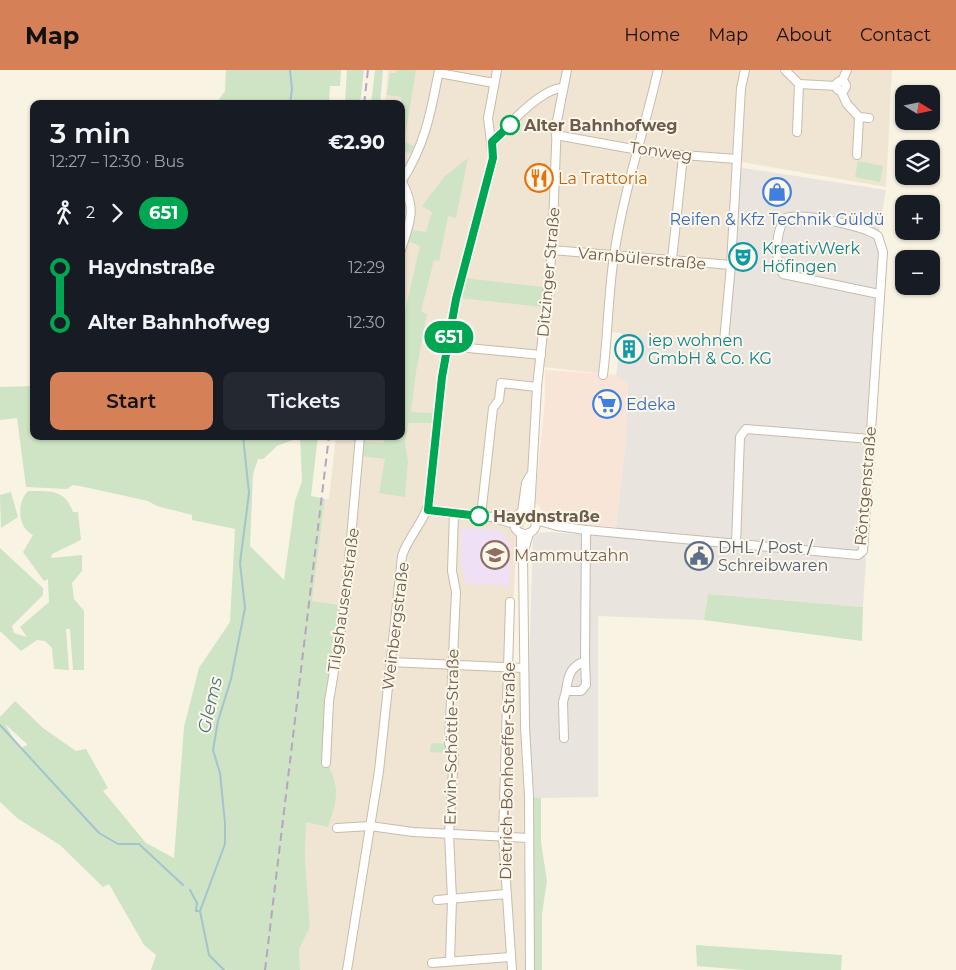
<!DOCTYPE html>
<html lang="en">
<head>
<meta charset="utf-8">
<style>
	:root { --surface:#171b24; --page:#242831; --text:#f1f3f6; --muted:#9ea1a6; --accent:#d58057 }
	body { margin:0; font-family:Montserrat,sans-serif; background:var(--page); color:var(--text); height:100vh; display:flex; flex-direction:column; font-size:19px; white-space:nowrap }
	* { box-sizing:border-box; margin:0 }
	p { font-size:16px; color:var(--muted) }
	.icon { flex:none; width:28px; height:28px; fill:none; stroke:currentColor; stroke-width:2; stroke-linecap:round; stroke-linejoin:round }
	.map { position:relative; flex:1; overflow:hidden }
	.drawer { position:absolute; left:30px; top:30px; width:375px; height:340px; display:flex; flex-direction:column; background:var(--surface); border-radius:10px; box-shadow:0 1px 4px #0004 }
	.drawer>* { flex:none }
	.badge { padding:0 10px; border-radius:16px; font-size:18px; line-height:32px }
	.needle { width:32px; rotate:100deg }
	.buttons { position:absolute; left:895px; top:15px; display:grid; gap:10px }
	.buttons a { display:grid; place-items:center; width:45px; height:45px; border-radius:10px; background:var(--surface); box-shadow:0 1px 4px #0004; font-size:25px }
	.map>.badge { position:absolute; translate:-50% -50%; box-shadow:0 0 0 2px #fff }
	.legs { display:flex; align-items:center; gap:8px; height:55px; padding:0 20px; font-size:16px }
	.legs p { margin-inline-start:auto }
	.summary { display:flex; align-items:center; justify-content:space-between; height:85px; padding:0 20px }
	h1 { font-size:28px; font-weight:600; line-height:38px }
	.primary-button { display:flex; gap:10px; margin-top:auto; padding:10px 20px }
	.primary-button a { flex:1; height:58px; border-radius:10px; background:var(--accent); color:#111; font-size:20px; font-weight:600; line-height:58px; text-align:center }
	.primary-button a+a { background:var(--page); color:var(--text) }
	ul { padding:0 20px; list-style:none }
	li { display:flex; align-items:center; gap:18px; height:55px; font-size:19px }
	li i { display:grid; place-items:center; width:8px; height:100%; margin:0 6px; background:currentColor }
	li i::after { content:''; width:12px; height:12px; margin:-6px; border:4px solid; border-radius:50%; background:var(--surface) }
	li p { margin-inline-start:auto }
	li:first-child i { background:linear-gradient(#0000 50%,currentColor 0) }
	li:last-child i { background:linear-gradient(currentColor 50%,#0000 0) }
	header { display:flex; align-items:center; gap:30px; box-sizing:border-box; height:70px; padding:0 25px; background:var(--accent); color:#111 }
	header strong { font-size:24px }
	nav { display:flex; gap:28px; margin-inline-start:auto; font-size:18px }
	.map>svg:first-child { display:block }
</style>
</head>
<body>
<header>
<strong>Map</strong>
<nav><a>Home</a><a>Map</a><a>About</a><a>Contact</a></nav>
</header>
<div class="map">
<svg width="956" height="900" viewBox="0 0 956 900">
	<rect width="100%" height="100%" fill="#f9f3e3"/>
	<path fill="#f0e5d3" d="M388,0H892L886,117L741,92L728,193L723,276L611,262L605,304L535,296L530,442L516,476L510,604L523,601L527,726L524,770L527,900H300L299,879L310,857L305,788L306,752L324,690L342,535L312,531L325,429H329L336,366H401V34H385Z"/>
	<path fill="#f8e5d8" d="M545,300L605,304L616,305L620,310L628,311L626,369L616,457L570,454L548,448L537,434L535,429L545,330Z"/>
	<path fill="#e9e4de" d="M737,97L886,120L878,166L880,172L863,481L866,489L863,537L708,524L704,550L598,546V727L541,728L529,726L524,598H529L533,468L538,463L548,462L615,467L626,369L628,311L620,310L616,305L622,263L723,276Z"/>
	<path fill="#f0e0f5" d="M461,458L500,460L511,476L509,516L464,513L465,501L461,500Z"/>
	<g fill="#cee4c4" fill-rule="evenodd">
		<path d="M226,0H341L340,16H330L329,34H216L225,21Z"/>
		<path d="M347,0H364L360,34H345Z"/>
		<path d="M375,0H383L380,34H371Z"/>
		<path d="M396,0H416L404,72L414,76L412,83L401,82V27L387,25L390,3H396Z"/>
		<path d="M468,88L456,148L448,146L439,191L434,190L421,241L427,244L416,302L411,342L434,343L433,353H408L405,373L408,391L405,427L379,423L385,389L361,386V372L384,373L385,366H401V259L420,176L406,170L410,160L426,162L432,142L422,136L445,106Z"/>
		<path d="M858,91L883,96L880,112L855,107Z"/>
		<path d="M464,208L543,217L541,237L460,228Z"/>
		<path d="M34,316V366H297L298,368L277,376L263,389H258L253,404L250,476L284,510L295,431L302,411L300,366H318L311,426L325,429L312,531L342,535L335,580L328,696C341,718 336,734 328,757L306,752L305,788L310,857L299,879L300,900H151L156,885L144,875L109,814L103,817L60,775L17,748L0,732V647L15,631L43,658L76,681L86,679L108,718L103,721L146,773L174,788L184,657L199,598L230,552L235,459L192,450V445L157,436L148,431L80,416L73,415L67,419L26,417L17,348L0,350V317ZM5,654L27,674V675L20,679Z"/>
		<path d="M28,421C50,421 65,419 73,442H78L81,470L52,484L51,488L82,485V501L72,513L74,529L84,541V600H73L70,559H66L69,600L54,599L52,578L45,571L37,570L21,581L0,561V478L43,518V525L12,556L14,563L27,567L20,557L49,532L48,509L44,511L23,482L33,465C18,458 16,433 28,421Z"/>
		<path d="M11,422L18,447L1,458L0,425Z"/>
		<path d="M708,524L863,537L862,571L704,550Z"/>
		<path d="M431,673L447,674L446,683L430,682Z"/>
		<path d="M529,726L541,728V772L547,811L542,844V900H531Z"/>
		<path d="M696,875L842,885L841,900H745L697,896Z"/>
	</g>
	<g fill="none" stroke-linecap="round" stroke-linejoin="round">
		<g stroke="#a2c4d0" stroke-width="2">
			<path d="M290,34L292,19L290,0"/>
			<path d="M0,655L99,763L118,774H139L183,815"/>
			<path d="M190,820L197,833L196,841H200"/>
			<path d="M224,900L209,885L200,841L225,774V753L220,703L213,680L218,651L231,609L245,538L240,493L249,423L243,366"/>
		</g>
		<defs>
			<g id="minor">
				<path d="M785,0L799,14L837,16"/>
				<path d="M439,3L494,13"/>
				<path d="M842,11L847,0"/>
				<circle cx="841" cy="16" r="5"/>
				<path d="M841,21L847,34L859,47L857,85"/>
				<path d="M859,47L869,48"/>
				<path d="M797,62L799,14"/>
				<path d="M556,65L655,83L737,89"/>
				<path d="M492,72C507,57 540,19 562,18"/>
				<path d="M401,112C425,76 431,42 439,0"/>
				<path d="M401,180C410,151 417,140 402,112"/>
				<path d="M552,180L731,195"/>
				<path d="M672,190L683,86"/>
				<path d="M724,271L731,195L741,18L745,0"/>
				<path d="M447,276L541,285"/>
				<path d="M603,305C608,265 608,225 614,186C623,123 644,62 658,0"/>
				<path d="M427,440L491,447L500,445L516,447"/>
				<circle cx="525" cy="453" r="11"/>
				<path d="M522,442L526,413L530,406"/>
				<path d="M530,442L537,317L552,180L557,51L567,0"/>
				<path d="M481,446L493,338L499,330L501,313L537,317"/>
				<path d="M491,447L514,454"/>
				<path d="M536,450L557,456L586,460L858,485L863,481L883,182L878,166C866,156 797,141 784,149C776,164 774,189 783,204L879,224"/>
				<path d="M521,463V480L523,485L525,657L529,726L530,900"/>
				<path d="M736,474L740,367L746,359L870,369"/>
				<path d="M523,485L529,463"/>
				<path d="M510,532L503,767L512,900"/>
				<path d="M585,591L586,615L581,621H566C568,606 570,597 585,591L586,460"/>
				<path d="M390,592L524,598"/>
				<path d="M564,668L563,632L566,621"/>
				<path d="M326,693L329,631L345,536L360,366"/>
				<path d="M337,758L370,756L413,762L529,768"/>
				<path d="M437,830L506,824"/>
				<path d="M450,890L452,829L449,764L454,684L449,673L456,522L452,501L454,444"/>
				<path d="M432,893L510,887"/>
				<path d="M347,900L379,701L402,486C408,467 424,452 429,433L442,307L456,229L493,88L488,48L497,0"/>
			</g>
		</defs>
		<use href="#minor" stroke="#c8bbac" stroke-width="10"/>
		<use href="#minor" stroke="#fff" stroke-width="8"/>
		<g stroke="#b6a4c0" stroke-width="2" stroke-dasharray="8 5" stroke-linecap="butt">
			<path d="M364,34L368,0"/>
			<path d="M265,900L329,366"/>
		</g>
	</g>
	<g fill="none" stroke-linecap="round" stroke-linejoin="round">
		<defs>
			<path id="line-1" d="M479,446L428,440L442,307L456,229L493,88L492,72L510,55"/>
		</defs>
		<use href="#line-1" stroke="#fff" stroke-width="11"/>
		<use href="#line-1" stroke="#00a651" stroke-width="8"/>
	</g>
	<defs>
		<symbol id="restaurant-ring" viewBox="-11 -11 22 22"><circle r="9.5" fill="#fcf7e9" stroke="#e8710a" stroke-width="1.5"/><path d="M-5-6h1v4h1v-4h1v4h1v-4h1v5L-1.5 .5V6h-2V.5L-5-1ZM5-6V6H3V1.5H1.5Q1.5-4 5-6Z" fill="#e8710a"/></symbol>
		<symbol id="shop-ring" viewBox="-11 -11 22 22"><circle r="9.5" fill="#fcf7e9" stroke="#3f7fe0" stroke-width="1.5"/><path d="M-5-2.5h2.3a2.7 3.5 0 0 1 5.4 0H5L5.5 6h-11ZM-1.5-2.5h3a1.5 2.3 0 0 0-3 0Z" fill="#3f7fe0"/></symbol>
		<symbol id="theatre-ring" viewBox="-11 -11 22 22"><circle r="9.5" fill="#fcf7e9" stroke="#0f9aa8" stroke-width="1.5"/><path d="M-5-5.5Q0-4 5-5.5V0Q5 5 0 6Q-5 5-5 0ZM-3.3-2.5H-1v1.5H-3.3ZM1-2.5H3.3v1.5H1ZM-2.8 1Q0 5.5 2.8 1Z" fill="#0f9aa8"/></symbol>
		<symbol id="building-ring" viewBox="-11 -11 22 22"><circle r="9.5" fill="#fcf7e9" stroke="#0f9aa8" stroke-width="1.5"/><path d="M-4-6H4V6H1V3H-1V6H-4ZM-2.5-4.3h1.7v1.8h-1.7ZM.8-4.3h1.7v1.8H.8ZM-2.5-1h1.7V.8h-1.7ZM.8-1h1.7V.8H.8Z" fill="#0f9aa8"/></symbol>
		<symbol id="supermarket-ring" viewBox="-11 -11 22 22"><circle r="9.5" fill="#fcf7e9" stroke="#3f7fe0" stroke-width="1.5"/><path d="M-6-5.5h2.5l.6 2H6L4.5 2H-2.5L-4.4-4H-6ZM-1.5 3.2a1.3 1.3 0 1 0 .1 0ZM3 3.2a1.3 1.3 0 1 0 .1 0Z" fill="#3f7fe0"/></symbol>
		<symbol id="school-ring" viewBox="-11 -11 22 22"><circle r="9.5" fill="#fcf7e9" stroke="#8d6e63" stroke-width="1.5"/><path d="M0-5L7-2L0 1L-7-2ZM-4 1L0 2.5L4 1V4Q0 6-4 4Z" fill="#8d6e63"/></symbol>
		<symbol id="civic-ring" viewBox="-11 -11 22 22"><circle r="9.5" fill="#fcf7e9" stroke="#5c6f8a" stroke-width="1.5"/><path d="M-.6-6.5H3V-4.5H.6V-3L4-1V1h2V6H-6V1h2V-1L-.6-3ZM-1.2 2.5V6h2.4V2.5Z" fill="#5c6f8a"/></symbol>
	</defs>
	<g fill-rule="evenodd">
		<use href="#restaurant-ring" x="523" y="92" width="32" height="32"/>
		<use href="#shop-ring" x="761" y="106" width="32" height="32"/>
		<use href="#theatre-ring" x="727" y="171" width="32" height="32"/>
		<use href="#building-ring" x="613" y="263" width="32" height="32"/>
		<use href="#supermarket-ring" x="591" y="318" width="32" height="32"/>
		<use href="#school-ring" x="479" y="469" width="32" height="32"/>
		<use href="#civic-ring" x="683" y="470" width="32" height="32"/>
	</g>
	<g fill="#fff" stroke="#00a651" stroke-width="2.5">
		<circle cx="510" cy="55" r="9"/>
		<circle cx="479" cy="446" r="9"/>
	</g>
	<g text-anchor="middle" stroke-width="4" stroke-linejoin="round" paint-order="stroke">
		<g font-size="16" font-weight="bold" fill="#6e5c4d" stroke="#fcf7e9" text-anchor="start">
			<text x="524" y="61">Alter Bahnhofweg</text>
			<text x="493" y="452">Haydnstraße</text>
		</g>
		<g font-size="16" fill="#6e5c4d" stroke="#fcf7e9">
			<text transform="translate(661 81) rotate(8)" y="6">Tonweg</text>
			<text transform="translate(642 188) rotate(5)" y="6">Varnbülerstraße</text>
			<text transform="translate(548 202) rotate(-85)" y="6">Ditzinger Straße</text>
			<text transform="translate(865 416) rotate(-85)" y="6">Röntgenstraße</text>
			<text transform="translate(343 530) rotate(-82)" y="6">Tilgshausenstraße</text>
			<text transform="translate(395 556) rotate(-83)" y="6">Weinbergstraße</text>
			<text transform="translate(451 667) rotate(-89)" y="6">Erwin-Schöttle-Straße</text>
			<text transform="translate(507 701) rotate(-89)" y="6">Dietrich-Bonhoeffer-Straße</text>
		</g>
		<g font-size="16" fill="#c56008" stroke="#fcf7e9" text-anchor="start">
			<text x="558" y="114">La Trattoria</text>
		</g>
		<g font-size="16" fill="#366cbe" stroke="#fcf7e9">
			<text x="777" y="155">Reifen &amp; Kfz Technik Güldü</text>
			<text x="626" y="340" text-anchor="start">Edeka</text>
		</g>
		<g font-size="16" fill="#0d838f" stroke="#fcf7e9" text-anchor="start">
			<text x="762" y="184">KreativWerk<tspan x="762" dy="18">Höfingen</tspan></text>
			<text x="648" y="276">iep wohnen<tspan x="648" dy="18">GmbH &amp; Co. KG</tspan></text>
		</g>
		<g font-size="16" fill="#4e5e75" stroke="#fcf7e9" text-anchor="start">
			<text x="718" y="483">DHL / Post /<tspan x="718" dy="18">Schreibwaren</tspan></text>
		</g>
		<g font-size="16" fill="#785e54" stroke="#fcf7e9" text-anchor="start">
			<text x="514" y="491">Mammutzahn</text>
		</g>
		<g font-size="18" font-style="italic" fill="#4c7685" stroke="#fcf7e9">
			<text transform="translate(210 635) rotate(-77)" y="6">Glems</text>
		</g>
	</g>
</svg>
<div class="buttons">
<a><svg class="needle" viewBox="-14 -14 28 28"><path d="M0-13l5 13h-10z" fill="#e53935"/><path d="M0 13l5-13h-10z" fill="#9ea1a6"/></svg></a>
<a><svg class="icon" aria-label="layers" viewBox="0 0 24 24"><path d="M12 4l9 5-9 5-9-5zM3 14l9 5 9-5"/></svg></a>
<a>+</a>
<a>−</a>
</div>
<b class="badge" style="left:449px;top:267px;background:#00a651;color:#fff">651</b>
<section class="drawer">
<div class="summary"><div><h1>3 min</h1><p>12:27 – 12:30 · Bus</p></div><b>€2.90</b></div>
<div class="legs"><svg class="icon" aria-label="walk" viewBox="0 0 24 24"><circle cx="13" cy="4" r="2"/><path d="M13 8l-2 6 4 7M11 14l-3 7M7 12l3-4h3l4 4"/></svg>2<svg class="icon" aria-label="forward" viewBox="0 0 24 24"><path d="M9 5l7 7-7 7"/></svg><b class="badge" style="background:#00a651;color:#fff">651</b></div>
<ul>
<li><i style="color:#00a651"></i><b>Haydnstraße</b><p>12:29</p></li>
<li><i style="color:#00a651"></i><b>Alter Bahnhofweg</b><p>12:30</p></li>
</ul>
<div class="primary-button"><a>Start</a><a>Tickets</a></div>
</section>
</div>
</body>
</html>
